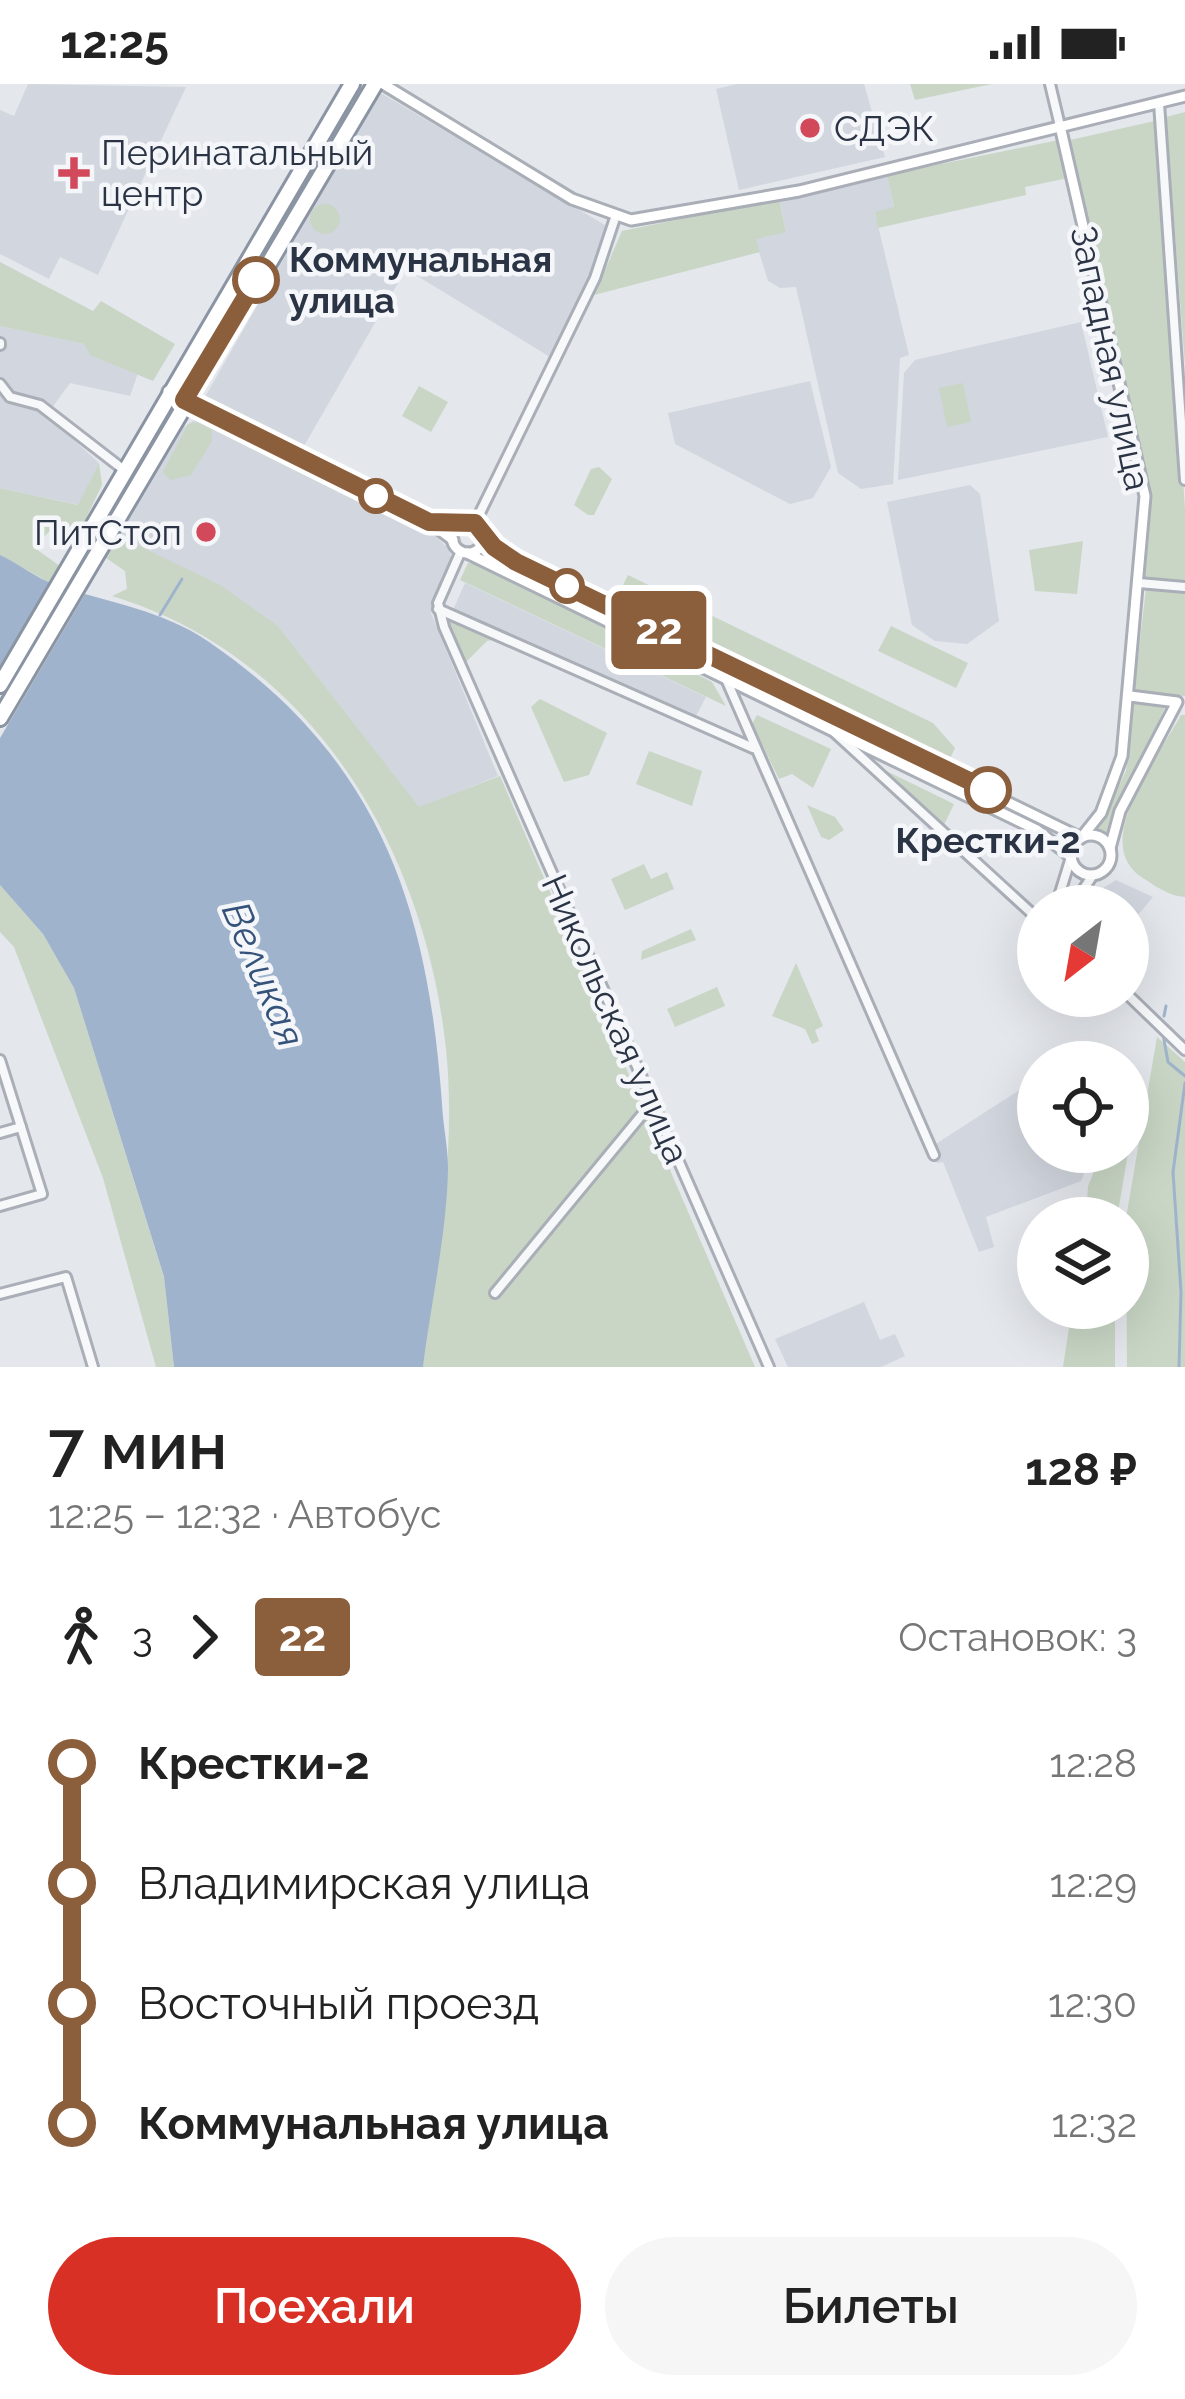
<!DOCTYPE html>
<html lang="ru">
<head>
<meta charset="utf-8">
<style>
	:root { --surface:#fff; --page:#f6f6f6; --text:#222; --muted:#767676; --accent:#d93025 }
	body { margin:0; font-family:Raleway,sans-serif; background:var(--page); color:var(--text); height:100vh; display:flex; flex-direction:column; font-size:45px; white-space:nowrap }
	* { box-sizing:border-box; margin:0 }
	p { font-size:39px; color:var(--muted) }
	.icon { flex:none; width:66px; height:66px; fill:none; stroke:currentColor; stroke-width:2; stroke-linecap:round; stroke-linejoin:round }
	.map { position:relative; height:1283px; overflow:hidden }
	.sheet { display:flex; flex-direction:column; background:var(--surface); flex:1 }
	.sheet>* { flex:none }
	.badge { padding:0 24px; border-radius:9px; font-size:42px; line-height:78px }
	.needle { width:78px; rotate:211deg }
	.tools { position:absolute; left:1017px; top:801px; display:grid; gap:24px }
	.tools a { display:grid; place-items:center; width:132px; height:132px; border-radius:50%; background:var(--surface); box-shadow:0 12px 48px #0002; font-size:60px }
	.map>.badge { position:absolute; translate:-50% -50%; box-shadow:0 0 0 6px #fff }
	.legs { display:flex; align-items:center; gap:18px; height:132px; padding:0 48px; font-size:39px }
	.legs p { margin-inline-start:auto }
	.overview { display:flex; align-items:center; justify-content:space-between; height:204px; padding:0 48px }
	h1 { font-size:66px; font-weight:600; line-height:90px }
	.primary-button { display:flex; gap:24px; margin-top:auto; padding:24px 48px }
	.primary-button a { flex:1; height:138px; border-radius:72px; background:var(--accent); color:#fff; font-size:48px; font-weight:600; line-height:138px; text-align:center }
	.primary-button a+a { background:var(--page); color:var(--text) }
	ul { padding:0 48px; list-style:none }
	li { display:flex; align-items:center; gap:42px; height:120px; font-size:45px }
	li i { display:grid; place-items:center; width:18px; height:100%; margin:0 15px; background:currentColor }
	li i::after { content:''; width:30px; height:30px; margin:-15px; border:9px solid; border-radius:50%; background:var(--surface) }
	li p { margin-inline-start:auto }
	li:first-child i { background:linear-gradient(#0000 50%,currentColor 0) }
	li:last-child i { background:linear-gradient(currentColor 50%,#0000 0) }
	.status { display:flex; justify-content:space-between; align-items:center; height:84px; padding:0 60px; background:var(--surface); direction:ltr }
	.status svg { height:33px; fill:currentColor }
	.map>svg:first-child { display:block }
</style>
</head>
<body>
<div class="status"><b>12:25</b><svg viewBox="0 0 49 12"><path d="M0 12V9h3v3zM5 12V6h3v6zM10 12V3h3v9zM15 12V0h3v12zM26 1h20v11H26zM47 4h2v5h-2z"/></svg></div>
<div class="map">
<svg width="1185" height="1283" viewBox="0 0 1185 1283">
	<rect width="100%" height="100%" fill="#e4e7ec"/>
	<g fill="#d2d6de">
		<path d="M28,0L186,3L98,191L60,173L49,195L0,170V26L14,32Z"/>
		<path d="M737,0H864L885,73L739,106L716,5Z"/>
		<path d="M379,8L605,141L606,158L550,273L406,185L304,362L205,313Z"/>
		<path d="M887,91L894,124L875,129L909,271L900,274L893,400L861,405L838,389L796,203L780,204L768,197L755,155L786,147L779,115Z"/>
		<path d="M1081,238L1108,353L898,396L904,289L915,276Z"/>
		<path d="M0,242L84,260L138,289L130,312L70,299L51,325L41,326L99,379L79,421L0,404Z"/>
		<path d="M810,297L831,383L813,414L790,420L675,360L668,329Z"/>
		<path d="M196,335L435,452L450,466L452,481L431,529L498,692L419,724L278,542L119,452L184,343Z"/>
		<path d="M970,401L980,410L999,537L967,560L935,557L912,541L887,418Z"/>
		<path d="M465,499L706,613L694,636L453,526Z"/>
		<path d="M1116,796L1153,813L1128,843V822H1087L1095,809Z"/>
		<path d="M1038,994V1068H1093L1081,1097L986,1133L994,1163L979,1168L943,1078L937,1079L931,1063Z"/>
		<path d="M864,1218L880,1256L895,1250L905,1272L881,1283H788L775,1255Z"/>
	</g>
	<g fill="#c9d6c5">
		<path d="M910,0H992L915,16Z"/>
		<path d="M1185,28V281L1166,33Z"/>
		<path d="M1159,36L1185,425V499L1147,495L1142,486L1148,407L1070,56Z"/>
		<path d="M1059,56L1068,94L1025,103L1026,111L878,144L875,128L894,123L887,91Z"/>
		<path d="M779,115L786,148L756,155L760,168L594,211L622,147Z"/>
		<circle cx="325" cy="135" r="15"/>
		<path d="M0,178L93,227L101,217L175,260L153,297L90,271L84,260L0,242Z"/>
		<path d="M963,299L971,338L947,343L939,304Z"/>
		<path d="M419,302L448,318L431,348L402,332Z"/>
		<path d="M200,338L212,346V357L191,391L170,396L163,388L188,340Z"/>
		<path d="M99,379L102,401L75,457L53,444L33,463L60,482L50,499L0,471V404L78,421Z"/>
		<path d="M599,383L612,395L594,431H588L574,421L591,385Z"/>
		<path d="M119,452L220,501L278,542L419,723L500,692L755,1283H423C436,1179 457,1071 446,965C425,766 313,573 112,512L127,505L125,487L106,474Z"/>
		<path d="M1083,457L1077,510L1035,507L1029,466Z"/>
		<path d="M468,479L480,480L712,598L726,622L460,496Z"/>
		<path d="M628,491L933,639L955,664L945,685L614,520Z"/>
		<path d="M1146,505L1185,508V612L1134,608Z"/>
		<path d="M452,533L498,555L487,557L465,579L447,540Z"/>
		<path d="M891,542L968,579L956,604L878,567Z"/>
		<path d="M540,615L607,649L589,691L564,698L531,623Z"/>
		<path d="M1134,617L1165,623L1107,750L1098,746L1126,687Z"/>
		<path d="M757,631L831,665L813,704L792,690L779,695L752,640Z"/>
		<path d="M1181,631H1185V813C1169,812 1157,803 1143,794C1088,761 1159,672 1181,631Z"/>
		<path d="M649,667L702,687L692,722L636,700Z"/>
		<path d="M872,680L954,720L942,745Z"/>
		<path d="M807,721L835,733L844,746L829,756L821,753Z"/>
		<path d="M644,780L651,795L667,788L674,805L625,826L611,795Z"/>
		<path d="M0,801L43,850L74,904L164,1194L174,1283H156L103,1094L14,863L0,848Z"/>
		<path d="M691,845L696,856L641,876L642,867Z"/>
		<path d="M796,879L823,942L815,946L819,957L812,960L805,945L772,932Z"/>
		<path d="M717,903L725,922L675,943L667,925Z"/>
		<path d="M1157,953L1185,978V1283H1127L1126,1134Z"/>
		<path d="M1140,998L1117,1134H1086L1088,1102L1102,1068H1128V1022Z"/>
		<path d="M1072,1224H1115V1283H1063Z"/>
	</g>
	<path fill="#9fb4cc" d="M0,471C19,480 36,494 56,501C109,519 163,526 209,558C380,675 428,823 442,1020C443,1041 448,1063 448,1084C447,1149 431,1218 423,1283H174L164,1193L74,904L43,850L0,801Z"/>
	<path fill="#e4e7ec" d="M53,494L88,505L0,654V583Z"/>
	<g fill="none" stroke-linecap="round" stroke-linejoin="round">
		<g stroke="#9fb4cc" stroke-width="3">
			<path d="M160,531L182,495"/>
			<path d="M1164,932L1166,922"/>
			<path d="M1163,950L1168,978L1185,992"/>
			<path d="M1179,1283L1181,1208L1173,1088L1185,999"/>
		</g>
		<defs>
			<g id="street">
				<path d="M1050,0L1060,42"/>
				<path d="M1159,19L1185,396"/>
				<path d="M0,259V261"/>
				<path d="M0,300L10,313L40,321L124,386"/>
				<path d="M475,439L595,194L615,134"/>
				<path d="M461,467L438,519L444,543L769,1283"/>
				<path d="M1139,499L1185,503"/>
				<path d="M438,525L753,664"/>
				<path d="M726,595L934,1071"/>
				<path d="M834,648L1038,835"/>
				<path d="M1056,822L1071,773"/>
				<path d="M1072,822L1093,791"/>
				<path d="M1128,911L1185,966"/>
				<path d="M0,976L42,1110L0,1122"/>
				<path d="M0,1049L21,1043"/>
				<path d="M495,1209L645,1027"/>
				<path d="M0,1210L66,1193L93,1283"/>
			</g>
			<g id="secondary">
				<path d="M383,0L572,115L631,136L799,107L1185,12"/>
				<path d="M168,307L429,438L453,456"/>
				<circle cx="468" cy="453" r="16"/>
				<path d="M484,450L516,478L1081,754L1101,729L1122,672L1145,412L1060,42"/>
				<path d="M467,469L1037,746L1071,773"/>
				<circle cx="1091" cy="771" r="20"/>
				<path d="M1110,764L1120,727L1177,618L1130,612"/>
			</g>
			<g id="highway">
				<path d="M0,601L352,0"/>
				<path d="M0,634L375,0"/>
			</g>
		</defs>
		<use href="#street" stroke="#a9aeb7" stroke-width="14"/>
		<use href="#secondary" stroke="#a9aeb7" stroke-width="15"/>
		<use href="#highway" stroke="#8b94a3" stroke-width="20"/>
		<use href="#street" stroke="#f7f8fa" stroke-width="8"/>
		<use href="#secondary" stroke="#fff" stroke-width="9"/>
		<use href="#highway" stroke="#fff" stroke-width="14"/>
	</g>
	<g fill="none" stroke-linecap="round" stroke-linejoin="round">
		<defs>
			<path id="line-1" d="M256,196L184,316L429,438L475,439L494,463L516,478L988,706"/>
		</defs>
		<use href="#line-1" stroke="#fff" stroke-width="27"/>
		<use href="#line-1" stroke="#8b5e3c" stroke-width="18"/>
	</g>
	<g fill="#d1495b" stroke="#f4f6f9" stroke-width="4.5">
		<circle cx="810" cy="44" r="12"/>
		<path d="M68 71h12v12h12v12h-12v12h-12v-12h-12v-12h12z"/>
		<circle cx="206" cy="448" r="12"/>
	</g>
	<g fill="#fff" stroke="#8b5e3c" stroke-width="6">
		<circle cx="256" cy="196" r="21"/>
		<circle cx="376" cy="412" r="15"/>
		<circle cx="567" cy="502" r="15"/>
		<circle cx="988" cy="706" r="21"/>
	</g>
	<g text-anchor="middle" stroke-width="9" stroke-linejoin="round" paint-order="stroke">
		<g font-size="36" fill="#2b3445" stroke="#f4f6f9" text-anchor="start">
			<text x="834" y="57">СДЭК</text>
			<text x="101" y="81">Перинатальный<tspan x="101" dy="41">центр</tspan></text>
			<text x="182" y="461" text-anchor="end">ПитСтоп</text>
		</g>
		<g font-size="36" font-weight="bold" fill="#2b3445" stroke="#f4f6f9" text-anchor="start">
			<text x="289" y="188">Коммунальная<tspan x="289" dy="41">улица</tspan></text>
			<text x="988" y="769" text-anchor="middle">Крестки-2</text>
		</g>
		<g font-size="36" fill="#2b3445" stroke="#f4f6f9">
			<text transform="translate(1111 274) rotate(78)" y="13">Западная улица</text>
			<text transform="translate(616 935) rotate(66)" y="13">Никольская улица</text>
		</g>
		<g font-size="39" font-style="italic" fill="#34527a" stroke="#f4f6f9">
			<text transform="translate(264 890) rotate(67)" y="14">Великая</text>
		</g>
	</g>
</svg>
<div class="tools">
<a><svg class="needle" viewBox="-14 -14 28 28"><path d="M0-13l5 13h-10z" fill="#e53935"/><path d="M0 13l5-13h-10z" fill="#767676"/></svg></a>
<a><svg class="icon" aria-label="locate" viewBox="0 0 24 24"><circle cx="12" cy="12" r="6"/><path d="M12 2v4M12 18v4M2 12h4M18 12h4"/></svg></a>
<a><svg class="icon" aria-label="layers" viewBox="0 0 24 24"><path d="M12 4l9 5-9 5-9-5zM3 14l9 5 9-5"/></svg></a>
</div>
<b class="badge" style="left:659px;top:546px;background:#8b5e3c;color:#fff">22</b>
</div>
<section class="sheet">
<div class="overview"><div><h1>7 мин</h1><p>12:25 – 12:32 · Автобус</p></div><b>128 ₽</b></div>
<div class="legs"><svg class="icon" aria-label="walk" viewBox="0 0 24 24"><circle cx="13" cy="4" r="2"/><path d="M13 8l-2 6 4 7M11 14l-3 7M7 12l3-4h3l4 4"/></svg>3<svg class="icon" aria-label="forward" viewBox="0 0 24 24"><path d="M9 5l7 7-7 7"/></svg><b class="badge" style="background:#8b5e3c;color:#fff">22</b><p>Остановок: 3</p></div>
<ul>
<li><i style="color:#8b5e3c"></i><b>Крестки-2</b><p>12:28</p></li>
<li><i style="color:#8b5e3c"></i><span>Владимирская улица</span><p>12:29</p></li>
<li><i style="color:#8b5e3c"></i><span>Восточный проезд</span><p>12:30</p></li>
<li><i style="color:#8b5e3c"></i><b>Коммунальная улица</b><p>12:32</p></li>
</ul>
<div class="primary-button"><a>Поехали</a><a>Билеты</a></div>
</section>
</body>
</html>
